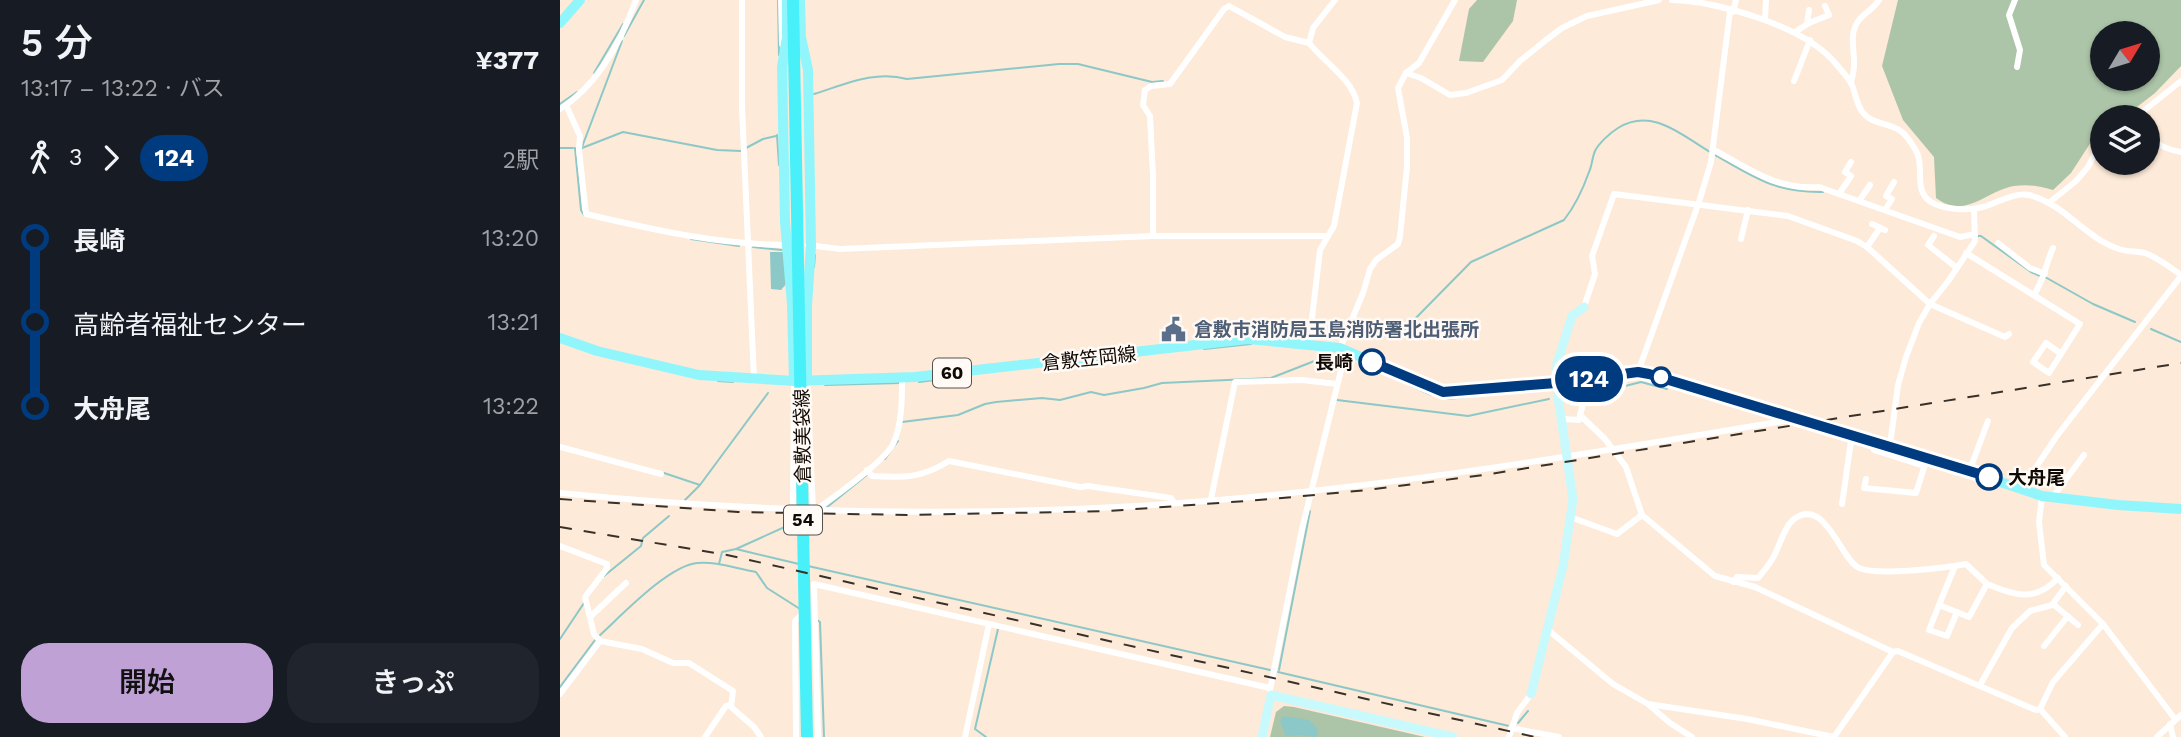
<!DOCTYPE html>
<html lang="ja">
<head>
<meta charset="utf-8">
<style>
	:root { --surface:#171b24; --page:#20242c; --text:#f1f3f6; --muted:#9ea1a6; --accent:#bfa1d6 }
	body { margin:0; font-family:"Work Sans","Noto Sans JP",sans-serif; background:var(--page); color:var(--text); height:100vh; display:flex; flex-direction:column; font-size:26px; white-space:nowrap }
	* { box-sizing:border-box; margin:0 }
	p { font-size:23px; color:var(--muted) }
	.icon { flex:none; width:38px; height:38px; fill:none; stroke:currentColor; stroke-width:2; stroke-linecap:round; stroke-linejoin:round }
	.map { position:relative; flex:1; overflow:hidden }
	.panel { display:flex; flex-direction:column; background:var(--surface); width:560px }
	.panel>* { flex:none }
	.badge { padding:0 14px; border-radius:23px; font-size:24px; line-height:46px }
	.needle { width:46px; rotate:52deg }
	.controls { position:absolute; left:1530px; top:21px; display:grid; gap:14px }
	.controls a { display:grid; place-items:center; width:70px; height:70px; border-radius:50%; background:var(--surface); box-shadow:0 2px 5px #0004; font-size:35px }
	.map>.badge { position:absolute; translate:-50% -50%; box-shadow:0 0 0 4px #fff }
	.legs { display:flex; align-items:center; gap:10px; height:77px; padding:0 21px; font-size:23px }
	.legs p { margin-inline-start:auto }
	.head { display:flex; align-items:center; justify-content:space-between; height:119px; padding:0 21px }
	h1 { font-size:38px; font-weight:600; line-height:52px }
	.button { display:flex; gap:14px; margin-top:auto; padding:14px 21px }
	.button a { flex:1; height:80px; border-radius:28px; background:var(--accent); color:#111; font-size:28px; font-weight:600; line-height:80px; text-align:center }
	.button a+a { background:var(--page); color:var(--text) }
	ul { padding:0 21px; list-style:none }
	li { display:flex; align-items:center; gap:24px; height:84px; font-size:26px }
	li i { display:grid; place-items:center; width:10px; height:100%; margin:0 9px; background:currentColor }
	li i::after { content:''; width:18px; height:18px; margin:-9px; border:5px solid; border-radius:50%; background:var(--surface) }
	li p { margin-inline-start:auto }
	li:first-child i { background:linear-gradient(#0000 50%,currentColor 0) }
	li:last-child i { background:linear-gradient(currentColor 50%,#0000 0) }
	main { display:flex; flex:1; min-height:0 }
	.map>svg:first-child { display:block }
</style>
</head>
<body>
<main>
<section class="panel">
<div class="head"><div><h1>5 分</h1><p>13:17 – 13:22 · バス</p></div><b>¥377</b></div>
<div class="legs"><svg class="icon" aria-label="walk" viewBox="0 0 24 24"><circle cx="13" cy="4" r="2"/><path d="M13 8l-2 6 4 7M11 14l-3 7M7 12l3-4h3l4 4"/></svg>3<svg class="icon" aria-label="forward" viewBox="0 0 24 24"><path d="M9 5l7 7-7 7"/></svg><b class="badge" style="background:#003b80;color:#fff">124</b><p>2駅</p></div>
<ul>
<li><i style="color:#003b80"></i><b>長崎</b><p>13:20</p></li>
<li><i style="color:#003b80"></i><span>高齢者福祉センター</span><p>13:21</p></li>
<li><i style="color:#003b80"></i><b>大舟尾</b><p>13:22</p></li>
</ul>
<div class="button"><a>開始</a><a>きっぷ</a></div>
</section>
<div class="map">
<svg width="1621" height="737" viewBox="0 0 1621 737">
	<rect width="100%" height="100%" fill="#fdead8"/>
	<g fill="#acc5a8" fill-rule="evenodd">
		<path d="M917,0H957L953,21L923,62L899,61L909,9Z"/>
		<path d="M1338,0H1621V66L1595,93L1564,117H1542V125L1511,173L1493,190C1480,186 1469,184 1454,186C1425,191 1406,220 1376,198L1374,157L1343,120L1322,66ZM1542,33H1587V79H1542Z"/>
		<path d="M724,706L734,707L865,737H710L716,712Z"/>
	</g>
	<g fill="#8cc8c7">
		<path d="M210,252H225L227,283L221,290L211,289Z"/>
		<path d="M723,716L749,720L758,729V734L754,737L740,735L726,736L720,721Z"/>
	</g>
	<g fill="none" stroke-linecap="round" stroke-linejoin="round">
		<g stroke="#8cc8c7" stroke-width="2">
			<path d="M218,0L219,55"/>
			<path d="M64,36L84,0"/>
			<path d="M34,73L63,24"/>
			<path d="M254,94C286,84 315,70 347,79L499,64H518L592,82L603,81"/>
			<path d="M0,104L17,92"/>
			<path d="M217,135L219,165"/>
			<path d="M22,147L62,41"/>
			<path d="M0,148H13"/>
			<path d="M15,148L21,210L24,215"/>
			<path d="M22,148L63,132L157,150L181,151"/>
			<path d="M186,148L203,139L216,136"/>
			<path d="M1155,155C1195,178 1216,193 1263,192"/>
			<path d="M1418,236H1421L1471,272L1480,276"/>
			<path d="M131,239L179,246"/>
			<path d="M193,247L222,250"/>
			<path d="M254,267L255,255"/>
			<path d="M1485,277L1533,304L1575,322"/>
			<path d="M1591,329L1621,342"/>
			<path d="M801,338L834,335L844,330L911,262L1004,220C1015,206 1023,189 1029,172C1032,166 1032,158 1035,151C1039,143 1050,133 1058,128C1092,107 1121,135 1150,152"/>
			<path d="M644,349L691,344"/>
			<path d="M807,365L869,394L889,399L914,396"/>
			<path d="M158,381L173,382"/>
			<path d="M359,382L406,376"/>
			<path d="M265,385L340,383"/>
			<path d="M1029,395L1081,382L1107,389"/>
			<path d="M1010,398L1015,397"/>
			<path d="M777,400L908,416L989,399"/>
			<path d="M342,422L398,415L425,404L436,402L482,398L500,400L531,392L544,395L584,388L602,383L711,378L757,360"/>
			<path d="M1271,433L1289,439"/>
			<path d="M1294,441L1316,447"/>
			<path d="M1331,452L1363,462"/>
			<path d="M325,459L338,441"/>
			<path d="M1368,464L1396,473"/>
			<path d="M104,473L140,485"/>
			<path d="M125,500L140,485L208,393"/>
			<path d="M266,508L308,474"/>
			<path d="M176,549L239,564"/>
			<path d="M159,564L162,552L176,549L229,525"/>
			<path d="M248,566L710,670"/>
			<path d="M44,576L81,546L83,538L109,516"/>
			<path d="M257,620L260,622L264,737"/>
			<path d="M39,636C62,615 108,566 137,563C156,561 177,569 196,572L207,588L240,609"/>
			<path d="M0,639L24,603"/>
			<path d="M719,670L750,511"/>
			<path d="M718,672L949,726"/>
			<path d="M0,687L35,640"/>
			<path d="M958,723L968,711"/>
			<path d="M426,737L415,729L438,629"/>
		</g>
		<g stroke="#fff" stroke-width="6">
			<path d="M182,0V107L194,379"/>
			<path d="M221,0L222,44"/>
			<path d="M1112,0C1159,1 1246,27 1276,64C1281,70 1289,78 1292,85C1296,95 1297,107 1304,114C1314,125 1331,123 1342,132C1347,136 1352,144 1355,149C1366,165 1352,190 1371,202C1384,210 1409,211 1423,207C1437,203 1454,192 1469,195C1505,204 1525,238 1559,249C1567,252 1576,251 1585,253C1598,258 1610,267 1621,275"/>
			<path d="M1455,0L1449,15L1460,50L1457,67"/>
			<path d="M1173,12L1176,0"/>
			<path d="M1205,19L1206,0"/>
			<path d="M1247,24L1249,10"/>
			<path d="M1235,32L1249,23L1269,15L1265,6"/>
			<path d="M846,73L861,78L890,95L906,93L942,80L960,61L986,40L1002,28L1027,16L1099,0"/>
			<path d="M1234,81L1250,40"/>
			<path d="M1291,83C1292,77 1294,71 1294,66C1295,51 1288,34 1299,20C1305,13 1313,9 1319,0"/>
			<path d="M6,105L20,136L19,150L26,214C94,230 160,245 230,245"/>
			<path d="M0,109C38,85 61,42 76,0"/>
			<path d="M1576,117L1621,81"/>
			<path d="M1587,132C1597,145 1605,149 1621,152"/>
			<path d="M1154,150C1190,169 1216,190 1259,187L1400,237L1415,234"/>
			<path d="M1279,194L1291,176L1285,172L1291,162"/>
			<path d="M1299,201L1310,185"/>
			<path d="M1490,202L1516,181L1528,167L1542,140"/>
			<path d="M1325,210L1332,199L1326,196L1334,182"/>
			<path d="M1312,224L1325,230"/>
			<path d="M593,236V176L590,116L583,105L585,90L591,86L610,84L664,9L669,6L725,37L749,43"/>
			<path d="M1374,236L1368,245L1397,268"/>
			<path d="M1181,239L1188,210"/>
			<path d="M1438,243L1470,268L1485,274"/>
			<path d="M248,245L280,249L593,236H767"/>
			<path d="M1307,247L1320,228"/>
			<path d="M1406,253L1520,324L1489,373L1473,362L1486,343L1501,354"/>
			<path d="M1474,295C1485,277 1485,266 1493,248"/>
			<path d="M1024,307L1035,274L1032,256L1054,194L1228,216L1297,241L1307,247L1370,304L1445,337L1449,334"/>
			<path d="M749,344L760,250L774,226L797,103C792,79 764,62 749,43L753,28L775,0"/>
			<path d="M780,348L803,293L810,269L816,260L838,244L840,236L847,167V138L838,88L846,73L859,63L895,0"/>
			<path d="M1078,372L1139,202L1151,162L1170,11"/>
			<path d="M247,381L253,509"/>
			<path d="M1020,415L1045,439L1066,467L1082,515L1155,576L1195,587L1333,652L1338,651L1476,710L1480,709L1505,737"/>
			<path d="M1002,419L1019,420L1029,379"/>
			<path d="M1330,445L1338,385L1346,357L1359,323L1370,304L1389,280L1415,241L1414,209"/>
			<path d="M0,447L101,474"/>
			<path d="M1314,450L1364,466"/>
			<path d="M307,470L312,476C344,478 362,478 389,461L520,487L528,486L611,498L614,503"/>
			<path d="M1409,472L1428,421"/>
			<path d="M1306,479L1304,488L1356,493L1367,458"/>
			<path d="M1461,490L1496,437L1621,276"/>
			<path d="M0,493C191,512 385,517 577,506C792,493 1005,458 1217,422L1224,421L1227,414"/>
			<path d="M1482,496L1479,522L1484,565L1543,624L1615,719"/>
			<path d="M1492,498L1524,455"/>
			<path d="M651,499L675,382L742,380L777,384"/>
			<path d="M1282,504L1292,434"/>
			<path d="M233,508L234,381"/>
			<path d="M257,509C274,497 325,461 333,444C342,425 342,400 342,379"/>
			<path d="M1010,517L1057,534L1082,515"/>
			<path d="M0,546L47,564V568L25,597L34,634L40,641L82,649L113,663H129L173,691L171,707L194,727L201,737"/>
			<path d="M1395,566L1379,605L1409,617L1427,584C1454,595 1475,603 1498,578"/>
			<path d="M1173,582L1177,577L1198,578C1204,571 1210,564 1214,556C1220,545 1224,527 1234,519C1265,496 1281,560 1299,568C1317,576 1385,568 1406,564L1427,584"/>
			<path d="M1493,604L1518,625"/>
			<path d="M1379,605L1369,630L1387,636L1397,612"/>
			<path d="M30,617L66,583"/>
			<path d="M987,629L1053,684L1088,704L1187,719L1274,737L1333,652"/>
			<path d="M1484,646L1508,616"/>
			<path d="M1420,685L1452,628L1470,611L1492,605L1506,586"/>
			<path d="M710,690L742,529L786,350"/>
			<path d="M0,694L40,641"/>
			<path d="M1089,705L1110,723L1132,737"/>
			<path d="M1480,709L1493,682L1543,624"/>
			<path d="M1610,724L1613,737"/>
			<path d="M951,728L999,737"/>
			<path d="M145,737L166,706L171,705"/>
			<path d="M236,737L235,621L241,615L244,617"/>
			<path d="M258,737L254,584L710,688"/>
			<path d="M405,737L429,624"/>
			<path d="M949,737L957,713L971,694"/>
			<path d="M1597,737L1621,715"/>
		</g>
		<g stroke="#c8fafd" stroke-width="9">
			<path d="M971,694L1003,566L1013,499L996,383L997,363L1012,316L1024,307"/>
			<path d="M702,737L711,695L893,737"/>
		</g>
		<g stroke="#91f6fb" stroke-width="10">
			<path d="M227,0V37L222,67L225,222L232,304L234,381"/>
			<path d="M240,0L241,37L248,70L251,246L247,306V381"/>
			<path d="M0,23L20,0"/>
			<path d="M0,338L37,351L139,375L234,381L355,377L688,339L780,348L883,392L996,383L1078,372L1330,445L1482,496L1558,505L1621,509"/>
		</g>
		<path stroke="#48f0f9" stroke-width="12" d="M233,0L247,737"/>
		<g stroke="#393028" stroke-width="2" stroke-dasharray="12 12" stroke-linecap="butt">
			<path d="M0,499L178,512L349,515L549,511L712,499L807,490L924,475L1621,363"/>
			<path d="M0,527L167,555L975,737"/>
		</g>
	</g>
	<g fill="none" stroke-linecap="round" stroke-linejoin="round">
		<defs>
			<path id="line-1" d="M812,362L883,392L996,383L1078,372L1089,374L1429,477"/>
		</defs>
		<use href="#line-1" stroke="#fff" stroke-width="16"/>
		<use href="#line-1" stroke="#003b80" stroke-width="10"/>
	</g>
	<defs>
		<symbol id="civic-bare" viewBox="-9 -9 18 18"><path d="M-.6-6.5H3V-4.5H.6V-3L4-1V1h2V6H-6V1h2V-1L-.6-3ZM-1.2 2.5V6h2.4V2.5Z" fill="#5c6f8a" stroke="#fffaf6" stroke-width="2.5" paint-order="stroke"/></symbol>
	</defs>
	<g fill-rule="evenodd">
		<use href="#civic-bare" x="596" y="312" width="35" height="35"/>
	</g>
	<g fill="#fff" stroke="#003b80" stroke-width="3.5">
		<circle cx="812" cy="362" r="12"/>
		<circle cx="1101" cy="377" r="9"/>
		<circle cx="1429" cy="477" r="12"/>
	</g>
	<g text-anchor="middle" stroke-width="5" stroke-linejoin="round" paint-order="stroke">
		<g fill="#fffaf6" stroke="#58524d" stroke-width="2">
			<rect x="373" y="358.5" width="38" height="29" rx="5"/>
			<rect x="224" y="505.5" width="38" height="29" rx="5"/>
		</g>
		<g font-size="18" font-weight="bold" fill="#110a04">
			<text x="392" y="379">60</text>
			<text x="243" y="526">54</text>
		</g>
		<g font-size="19" font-weight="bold" fill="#4e5e75" stroke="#fffaf6" text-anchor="start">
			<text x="634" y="336">倉敷市消防局玉島消防署北出張所</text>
		</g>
		<g font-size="19" fill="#110a04" stroke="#fffaf6">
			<text transform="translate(529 358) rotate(-6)" y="7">倉敷笠岡線</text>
			<text transform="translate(242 436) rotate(-91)" y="7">倉敷美袋線</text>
		</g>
		<g font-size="19" font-weight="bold" fill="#110a04" stroke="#fffaf6" text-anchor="end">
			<text x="793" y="369">長崎</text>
			<text x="1448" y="484" text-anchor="start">大舟尾</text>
		</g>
	</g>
</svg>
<div class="controls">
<a><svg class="needle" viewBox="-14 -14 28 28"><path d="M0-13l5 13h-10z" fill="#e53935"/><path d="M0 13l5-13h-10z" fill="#9ea1a6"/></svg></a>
<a><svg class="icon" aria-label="layers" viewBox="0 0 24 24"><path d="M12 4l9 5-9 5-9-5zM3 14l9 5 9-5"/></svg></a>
</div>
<b class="badge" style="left:1029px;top:379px;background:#003b80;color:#fff">124</b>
</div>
</main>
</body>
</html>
